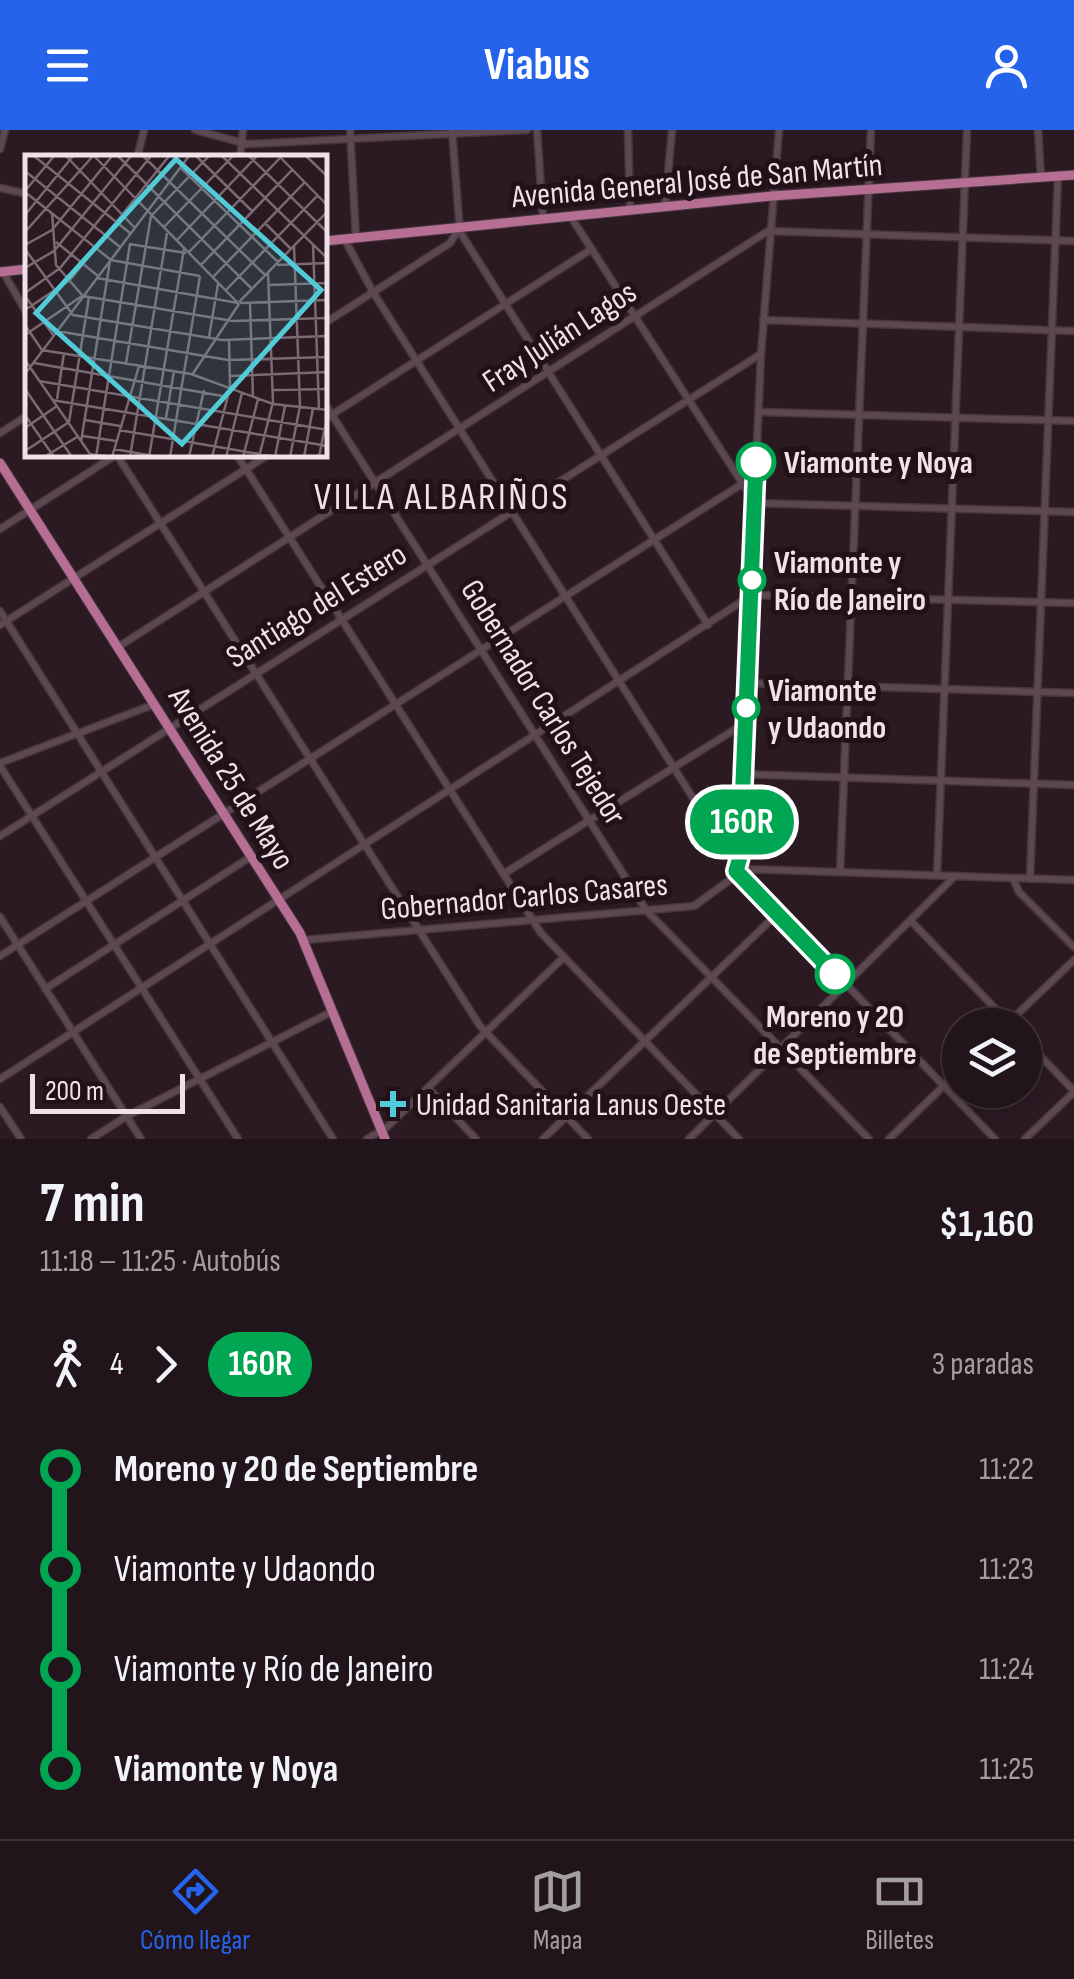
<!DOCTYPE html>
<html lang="es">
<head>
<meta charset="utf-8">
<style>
	:root { --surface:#21141a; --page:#291d23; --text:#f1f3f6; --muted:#a29ea2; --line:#3e3339; --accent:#2563eb }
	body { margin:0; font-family:"Sofia Sans Condensed",sans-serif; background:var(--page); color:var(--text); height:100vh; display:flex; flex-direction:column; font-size:38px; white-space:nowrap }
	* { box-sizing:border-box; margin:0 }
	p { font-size:32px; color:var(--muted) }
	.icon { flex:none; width:55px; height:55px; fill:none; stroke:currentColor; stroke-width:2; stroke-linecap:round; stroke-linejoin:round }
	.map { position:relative; height:1009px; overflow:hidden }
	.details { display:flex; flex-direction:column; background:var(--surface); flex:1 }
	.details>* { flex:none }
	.badge { padding:0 20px; border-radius:32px; font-size:35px; line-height:65px }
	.controls { position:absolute; left:942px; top:878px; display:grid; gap:20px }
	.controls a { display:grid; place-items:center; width:100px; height:100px; border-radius:50%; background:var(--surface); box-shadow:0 5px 15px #0003,0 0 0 2px var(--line); font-size:50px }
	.scale { position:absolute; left:30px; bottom:25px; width:155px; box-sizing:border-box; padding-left:10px; border:5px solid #f0e2e8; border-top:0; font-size:28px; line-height:35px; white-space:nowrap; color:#f0e2e8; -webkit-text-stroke:8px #221119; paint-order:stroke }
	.map>.badge { position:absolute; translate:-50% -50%; box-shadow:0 0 0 5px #fff }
	.legs { display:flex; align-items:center; gap:15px; height:110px; padding:0 40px; font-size:32px }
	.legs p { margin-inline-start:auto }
	.overview { display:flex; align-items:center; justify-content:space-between; height:170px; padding:0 40px }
	h1 { font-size:55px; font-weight:700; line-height:75px }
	ul { padding:0 40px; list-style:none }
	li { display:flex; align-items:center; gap:35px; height:100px; font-size:38px }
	li i { display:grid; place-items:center; width:15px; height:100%; margin:0 12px; background:currentColor }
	li i::after { content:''; width:25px; height:25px; margin:-12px; border:8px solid; border-radius:50%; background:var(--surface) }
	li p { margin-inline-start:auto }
	li:first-child i { background:linear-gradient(#0000 50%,currentColor 0) }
	li:last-child i { background:linear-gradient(currentColor 50%,#0000 0) }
	header { display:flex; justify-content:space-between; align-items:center; height:130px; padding:0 40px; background:var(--accent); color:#fff; font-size:45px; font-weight:700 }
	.tab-bar { display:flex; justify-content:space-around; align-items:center; height:140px; border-top:2px solid var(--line); background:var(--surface); font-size:28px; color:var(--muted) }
	.tab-bar a { display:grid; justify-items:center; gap:5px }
	.tab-bar .selected { color:var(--accent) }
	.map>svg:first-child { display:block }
</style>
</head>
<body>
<header><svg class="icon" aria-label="menu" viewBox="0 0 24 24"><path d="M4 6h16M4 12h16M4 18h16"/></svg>Viabus<svg class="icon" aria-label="person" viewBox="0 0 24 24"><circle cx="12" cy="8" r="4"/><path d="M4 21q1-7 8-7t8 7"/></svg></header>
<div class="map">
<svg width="1074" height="1009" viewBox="0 0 1074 1009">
	<rect width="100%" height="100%" fill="#2c1a23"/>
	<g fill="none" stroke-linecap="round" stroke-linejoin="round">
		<defs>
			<g id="minor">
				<path d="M195,0L247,14L527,0"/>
				<path d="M350,0L356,108"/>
				<path d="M452,0L460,102L708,495"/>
				<path d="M537,0L543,88"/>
				<path d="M628,0L630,80"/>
				<path d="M1038,0L1041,47"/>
				<path d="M0,19L5,0"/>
				<path d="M137,28L144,0"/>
				<path d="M240,28L243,0"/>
				<path d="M0,58L28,64"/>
				<path d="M665,77L672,0"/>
				<path d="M571,87L755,373"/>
				<path d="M345,110L373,162L736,736"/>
				<path d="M3,142L28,185"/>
				<path d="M763,190L1074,201"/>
				<path d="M325,193L450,113L458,100"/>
				<path d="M325,274L646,780L869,1009"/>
				<path d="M759,282L1074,291"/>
				<path d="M325,289L590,120"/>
				<path d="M0,303L28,285"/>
				<path d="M117,325L480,896L588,1009"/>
				<path d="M237,325L541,803L739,1009"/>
				<path d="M755,373L1074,382"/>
				<path d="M0,399L116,325"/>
				<path d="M752,465L1074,473"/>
				<path d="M0,481L333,1009"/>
				<path d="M0,495L268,325"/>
				<path d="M118,517L768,101L1074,111"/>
				<path d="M748,553L1074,563"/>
				<path d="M0,633L155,574"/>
				<path d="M0,636L238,1009"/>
				<path d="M743,644L1074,655"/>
				<path d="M0,706L761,224"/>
				<path d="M745,739L1074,750"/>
				<path d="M840,742L871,0"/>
				<path d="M505,743L745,593"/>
				<path d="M738,744L761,224L779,0"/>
				<path d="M740,744L995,1009"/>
				<path d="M937,745L967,0"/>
				<path d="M1013,748L1019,762L1074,817"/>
				<path d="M1030,749L1058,46"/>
				<path d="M0,787L141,1009"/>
				<path d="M912,792L1011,895"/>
				<path d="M304,810L694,776L738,744"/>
				<path d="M0,826L756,345"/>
				<path d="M45,859L252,726"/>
				<path d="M1007,894L1074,830"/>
				<path d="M1025,910L1074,961"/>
				<path d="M0,949L752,465"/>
				<path d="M428,958L476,1009"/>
				<path d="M0,977L21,1009"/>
				<path d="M91,1009L127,986L333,881"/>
				<path d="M367,1009L387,997L564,827"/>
				<path d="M543,1009L776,785"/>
				<path d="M689,1009L955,746"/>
				<path d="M889,1009L960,940"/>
				<path d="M1025,1009L1074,962"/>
			</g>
			<g id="major">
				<path d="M325,111L772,66L1074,45"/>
				<path d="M0,142L28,139"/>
				<path d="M0,333L300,803L385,1009"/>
			</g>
		</defs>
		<use href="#minor" stroke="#44363c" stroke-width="9"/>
		<use href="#major" stroke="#44363c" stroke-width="11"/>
		<use href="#minor" stroke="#5d4751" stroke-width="6"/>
		<use href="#major" stroke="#b66e92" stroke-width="9"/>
	</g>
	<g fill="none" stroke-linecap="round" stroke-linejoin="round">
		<defs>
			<path id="line-1" d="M756,332L740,727L736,741L835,844"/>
		</defs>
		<use href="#line-1" stroke="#fff" stroke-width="22"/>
		<use href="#line-1" stroke="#00a651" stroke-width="15"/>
	</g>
	<g fill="#fff" stroke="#00a651" stroke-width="5">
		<circle cx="756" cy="332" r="18"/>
		<circle cx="752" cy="450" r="12"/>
		<circle cx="746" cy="578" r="12"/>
		<circle cx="835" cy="844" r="18"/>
	</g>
	<path fill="#52cbd9" stroke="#221119" stroke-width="4" d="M388 959h10v10h10v10h-10v10h-10v-10h-10v-10h10z"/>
	<g text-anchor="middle" stroke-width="10" stroke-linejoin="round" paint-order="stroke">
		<g font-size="32" fill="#f0e2e8" stroke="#221119">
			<text transform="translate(697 50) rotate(-5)" y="11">Avenida General José de San Martín</text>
			<text transform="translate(559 206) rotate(-33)" y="11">Fray Julián Lagos</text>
			<text transform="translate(316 475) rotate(-32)" y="11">Santiago del Estero</text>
			<text transform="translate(544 572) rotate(58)" y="11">Gobernador Carlos Tejedor</text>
			<text transform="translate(232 648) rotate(58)" y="11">Avenida 25 de Mayo</text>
			<text transform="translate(524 766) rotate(-5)" y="11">Gobernador Carlos Casares</text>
		</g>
		<g font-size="32" font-weight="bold" fill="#f0e2e8" stroke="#221119" text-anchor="start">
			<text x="784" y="343">Viamonte y Noya</text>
			<text x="774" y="443">Viamonte y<tspan x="774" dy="37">Río de Janeiro</tspan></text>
			<text x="768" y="571">Viamonte<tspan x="768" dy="37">y Udaondo</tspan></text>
			<text x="835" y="897" text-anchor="middle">Moreno y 20<tspan x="835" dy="37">de Septiembre</tspan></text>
		</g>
		<g font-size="32" fill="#f0e2e8" stroke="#221119" text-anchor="start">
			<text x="416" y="985">Unidad Sanitaria Lanus Oeste</text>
		</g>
		<g font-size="38" letter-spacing="2.5" fill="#f0e2e8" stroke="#221119">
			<text x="442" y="379">VILLA ALBARIÑOS</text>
		</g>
	</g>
	<g transform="translate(25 25)">
		<rect width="302" height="302" fill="#2c1a23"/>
		<path fill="none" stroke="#7a6a72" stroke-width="2.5" d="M9,1L105,78M41,1L109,72M69,1L214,149M93,1L227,134M118,1L240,120M171,1L227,56M197,1L303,104M224,1L303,78M254,1L303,51M281,1L303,22M155,12L253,107M0,16L95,92M0,36L29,1M0,37L86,105L175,121M27,58L31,110L58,141L208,166L303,163M0,60L48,1M240,68L266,94M138,73L208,1M0,77L68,1M151,86L232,1M31,87L73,121M104,89L161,98M0,90L27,75L87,1M288,90L294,254M0,94L48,160L197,185L303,181M163,98L255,3M176,110L267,15M252,110L303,108M0,113L29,96L106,1M188,122L279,28M72,123L213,148M244,130L303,128M201,135L292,41M0,138L35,113L126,1M0,141L29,181M214,147L303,56M215,148L303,145M225,148L228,242M0,155L45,125L144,1M0,170L17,195L166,219L248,249L303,255M32,176L203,205L303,202M0,180L57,141M184,182L193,129M0,205L65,299M9,208L203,242M101,208L126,61L184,1M0,219L164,1M167,220L214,149M205,221L303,217M14,226L303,275M0,234L47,302M248,235L303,234M32,244L39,198M27,245L303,291M0,260L29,302M141,263L149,216M60,265L95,271M0,273L32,251M94,275L252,302M58,281L91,286M56,287L85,106M89,294L134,302M0,296L44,267L64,142M65,299L87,302L114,211M19,302L52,282M71,302L105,89M105,302L142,78M124,302L159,94M145,302L175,121M164,302L179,235M187,302L205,233L204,184M201,302L217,238M218,302L233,244M234,302L248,247L243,118M250,302L260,251M265,302L275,251L269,91M279,302L288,253M294,302L303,257"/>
		<path fill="#52cbd9" fill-opacity="0.15" stroke="#52cbd9" stroke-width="5" d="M151,4L296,135L157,289L11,158Z"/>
		<rect width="302" height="302" fill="none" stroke="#f0e2e8" stroke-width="5"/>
	</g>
</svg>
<div class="controls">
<a><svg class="icon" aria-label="layers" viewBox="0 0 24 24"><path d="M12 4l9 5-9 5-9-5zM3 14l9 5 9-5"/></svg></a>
</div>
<div class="scale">200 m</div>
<b class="badge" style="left:742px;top:692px;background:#00a651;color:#fff">160R</b>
</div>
<section class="details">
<div class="overview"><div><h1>7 min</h1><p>11:18 – 11:25 · Autobús</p></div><b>$1,160</b></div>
<div class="legs"><svg class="icon" aria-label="walk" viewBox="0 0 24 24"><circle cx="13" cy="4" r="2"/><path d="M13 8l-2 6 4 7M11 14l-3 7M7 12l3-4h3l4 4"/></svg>4<svg class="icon" aria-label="forward" viewBox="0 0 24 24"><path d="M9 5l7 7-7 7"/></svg><b class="badge" style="background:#00a651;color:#fff">160R</b><p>3 paradas</p></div>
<ul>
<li><i style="color:#00a651"></i><b>Moreno y 20 de Septiembre</b><p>11:22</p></li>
<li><i style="color:#00a651"></i><span>Viamonte y Udaondo</span><p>11:23</p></li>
<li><i style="color:#00a651"></i><span>Viamonte y Río de Janeiro</span><p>11:24</p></li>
<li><i style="color:#00a651"></i><b>Viamonte y Noya</b><p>11:25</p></li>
</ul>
</section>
<nav class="tab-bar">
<a class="selected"><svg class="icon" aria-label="directions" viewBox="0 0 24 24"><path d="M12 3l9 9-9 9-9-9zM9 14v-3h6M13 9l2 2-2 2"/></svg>Cómo llegar</a>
<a><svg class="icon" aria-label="map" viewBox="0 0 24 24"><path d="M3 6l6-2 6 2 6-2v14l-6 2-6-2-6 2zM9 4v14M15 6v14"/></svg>Mapa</a>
<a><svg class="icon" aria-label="tickets" viewBox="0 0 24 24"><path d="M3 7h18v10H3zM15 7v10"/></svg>Billetes</a>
</nav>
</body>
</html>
